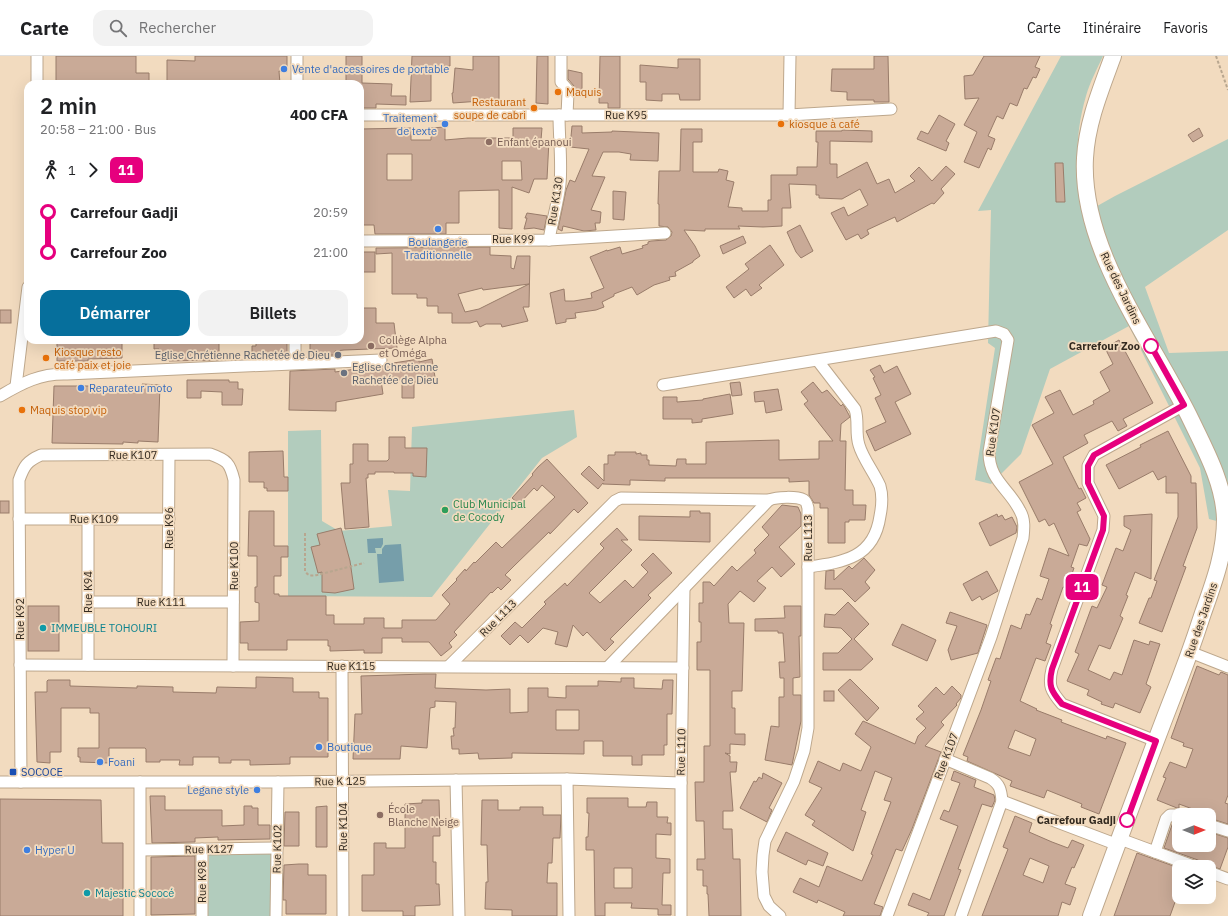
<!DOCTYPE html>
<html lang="fr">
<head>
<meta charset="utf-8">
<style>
	:root { --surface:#fff; --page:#f2f2f2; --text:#202124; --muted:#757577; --line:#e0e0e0; --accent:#066f9c }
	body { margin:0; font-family:"IBM Plex Sans",sans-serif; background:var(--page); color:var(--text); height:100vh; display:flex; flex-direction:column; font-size:15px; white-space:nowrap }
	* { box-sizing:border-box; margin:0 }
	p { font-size:13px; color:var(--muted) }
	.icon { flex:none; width:22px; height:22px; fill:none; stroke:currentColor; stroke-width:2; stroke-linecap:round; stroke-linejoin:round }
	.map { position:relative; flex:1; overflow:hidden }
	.side { position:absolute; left:24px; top:24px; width:340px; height:264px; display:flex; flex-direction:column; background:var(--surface); border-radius:12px; box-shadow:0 4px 16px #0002 }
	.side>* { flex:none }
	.badge { padding:0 8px; border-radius:6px; font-size:14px; line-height:26px }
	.needle { width:26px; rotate:90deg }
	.tools { position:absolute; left:1172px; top:752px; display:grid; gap:8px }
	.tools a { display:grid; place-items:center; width:44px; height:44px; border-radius:8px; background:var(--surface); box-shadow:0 4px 16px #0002; font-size:20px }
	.map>.badge { position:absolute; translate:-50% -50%; box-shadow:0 0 0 2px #fff }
	.legs { display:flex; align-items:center; gap:6px; height:44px; padding:0 16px; font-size:13px }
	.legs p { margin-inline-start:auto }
	.head { display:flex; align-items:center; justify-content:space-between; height:68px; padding:0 16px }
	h1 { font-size:22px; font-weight:600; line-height:30px }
	.primary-button { display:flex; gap:8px; margin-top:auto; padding:8px 16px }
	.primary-button a { flex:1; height:46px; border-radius:12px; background:var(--accent); color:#fff; font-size:16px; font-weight:600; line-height:46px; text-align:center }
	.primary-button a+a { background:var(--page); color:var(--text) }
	ul { padding:0 16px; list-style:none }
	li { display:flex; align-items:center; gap:14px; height:40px; font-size:15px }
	li i { display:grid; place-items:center; width:6px; height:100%; margin:0 5px; background:currentColor }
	li i::after { content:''; width:10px; height:10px; margin:-5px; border:3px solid; border-radius:50%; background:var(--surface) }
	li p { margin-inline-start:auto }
	li:first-child i { background:linear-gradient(#0000 50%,currentColor 0) }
	li:last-child i { background:linear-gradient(currentColor 50%,#0000 0) }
	header { display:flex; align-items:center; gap:24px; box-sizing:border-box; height:56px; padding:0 20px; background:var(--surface); border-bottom:1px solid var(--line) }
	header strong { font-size:19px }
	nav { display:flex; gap:22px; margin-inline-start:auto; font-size:14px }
	.search { width:280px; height:36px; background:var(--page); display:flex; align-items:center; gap:10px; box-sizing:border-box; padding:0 14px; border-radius:12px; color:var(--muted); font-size:15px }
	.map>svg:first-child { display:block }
</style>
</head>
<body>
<header>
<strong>Carte</strong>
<div class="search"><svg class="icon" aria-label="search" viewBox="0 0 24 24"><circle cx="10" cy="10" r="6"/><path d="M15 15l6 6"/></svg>Rechercher</div>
<nav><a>Carte</a><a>Itinéraire</a><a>Favoris</a></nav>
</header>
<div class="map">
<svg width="1228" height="860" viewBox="0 0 1228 860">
	<rect width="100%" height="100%" fill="#f2dbbf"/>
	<g fill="#b2ccbd">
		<path d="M1061,0H1103C1097,13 1090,26 1086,40C1074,81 1076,116 1083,158L1115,140L1228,83V174L1145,231L1169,297L1228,295V468L1209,463L1200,412L1129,270L1050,313L1021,398L991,428L975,424L995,292L988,287L991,154L978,155Z"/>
		<path d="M574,354L577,381L542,402L432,541L288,540V375L321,374L322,465L339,475L392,470L388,434L410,435L412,371Z"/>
		<path d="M209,798H271L270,860H208Z"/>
	</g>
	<g fill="#769eaa">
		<path d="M383,482V488L381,492H375L376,497H368L367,483Z"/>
		<path d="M401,488L404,525L379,527L377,498H382V493L385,489Z"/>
	</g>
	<g fill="#c9aa97" stroke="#997c6a" fill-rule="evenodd">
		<path d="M56,0H136V17H149V28H56Z"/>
		<path d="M195,0H287V15H279L280,28H167V4L195,5Z"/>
		<path d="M346,0H362V27L392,28L391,40H406V49L376,48V52H360V28H346Z"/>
		<path d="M412,0H450V10L431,11V45L410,46Z"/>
		<path d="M473,0H499V47H481V45L453,47L452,37H453L455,12L473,14Z"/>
		<path d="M537,0H548V48L536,47Z"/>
		<path d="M600,0H620V52H608V47H599Z"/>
		<path d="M874,0H888L889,46H874V44H847V36L831,35L832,13H874Z"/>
		<path d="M984,0H1040L1035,11L1040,13L1036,22L1033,21L1027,33L1024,32L1017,50L1010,47L1003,63L997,60L988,80L995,83L991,94L988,92L979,112L964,106L977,76L964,69L979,42L965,43L964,20L973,19Z"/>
		<path d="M678,3H700V44H680L679,38H662V45L646,44V26H640V9L678,12Z"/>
		<path d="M568,14L582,17V34H579V36H575L574,30L568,23Z"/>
		<path d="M939,59L955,68L946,85L949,87L946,95L917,83L921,75L928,78Z"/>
		<path d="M572,70H582V77L612,76V75L659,77L658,105L630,104L631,98L619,96H603L592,120L605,121L591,154L601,156L600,167H595L596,174L584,175L563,170L562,175L558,173L566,134L570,124L575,126L589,93L570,91Z"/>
		<path d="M445,71V84L468,82H513V72H542L541,84H549L547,123H534L529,137L512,131V173L499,172V134L459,135V167H446V178H375L374,169H360V73L411,72V84H431V72ZM387,98H412V124H387ZM502,105H521L522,124H502Z"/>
		<path d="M1199,72L1203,80L1193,86L1188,79Z"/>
		<path d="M681,73H702V86H693V116H718L719,113L728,115L726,124L734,126L728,151L742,152V155H768V144H771V119H797V111H817L818,86H816V75H842V74L872,75V86L830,85V108H837V122L867,106L877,128L889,123L895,137L915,125L910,120L919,111L932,125L946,110L955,118L941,133L944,137L934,148L932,147L897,166L895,161L867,174L869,178L861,183L858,178L846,184L831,157L844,151L848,160L868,149L860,133L842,143L819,142V139H816V129L789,128L791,152H782V170L763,171L738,170L740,173H705V175L684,174L695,190L700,200L693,205V206L675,216L676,220L669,221L670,224L654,229L637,239L632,231L614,238V240L602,246L604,251L596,254L575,257L576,262L566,263V266L556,268L550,237L564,233L565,245H574L592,242L591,237L604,232L590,201L607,194V195L620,191L622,198L643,192L642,190L648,188V186L651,185L666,184L671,180L672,176L668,171L659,170V148H658L659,115H680Z"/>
		<path d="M1055,107H1063L1065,146H1056Z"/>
		<path d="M613,135L626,136L624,164L613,163Z"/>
		<path d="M527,157L547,160L544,174L534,172L524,173L527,162H525Z"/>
		<path d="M800,169L813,195L801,202L796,196L787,176Z"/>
		<path d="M743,180L746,187L723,198L720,190Z"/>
		<path d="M770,189L784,209L759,229L762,232L751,240L746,233L734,242L726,231L749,213L745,208Z"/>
		<path d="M490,191V199L511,200V212L514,213L517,200H530L529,251H523L528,265L502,271L501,268H486L480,271L477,265L470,267H452V257H438V250H427V242H417V238H392V197L376,198V192ZM529,228L479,253L465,256L458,238L482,232L483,234Z"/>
		<rect x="360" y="196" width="15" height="20"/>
		<path d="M361,252H376V267H394L397,292L344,294L335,295V299L310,300V284H360V275H362Z"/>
		<rect x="0" y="254" width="11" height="13"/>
		<path d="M57,284H122V302L88,303V305H57Z"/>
		<path d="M154,284H219V304L169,305V299H159V293H154Z"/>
		<path d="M256,284H287V301L252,303V290H256Z"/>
		<path d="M1119,284L1153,347L1123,363L1127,370L1118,375L1112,365L1084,379L1088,387L1063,401L1079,433L1081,432L1086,442L1077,447L1081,454L1077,456L1090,483L1087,490L1079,488L1071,511L1074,512L1067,532L1063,531L1050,568L1052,569L1046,587L1051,589L1045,605L1036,602L1020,645L1037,653L1036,654L1062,664L1061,666L1106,683L1107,680L1126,687L1099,758L1081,751L1082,748L1047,734L1044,742L1010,730L1012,725L967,705L968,701L963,699L981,654L991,625L988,624L996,602L1000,603L1011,569L1021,573L1026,558L1030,559L1037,542L1042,544L1049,523L1040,520L1049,492L1069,500L1054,467L1049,470L1045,463L1039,466L1019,426L1053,408L1032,369L1054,357L1045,341L1060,334L1073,359L1094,348L1093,345L1110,335L1100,316L1113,308L1105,292ZM1015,674L1036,683L1030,700L1008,692Z"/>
		<path d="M419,303V306L432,303L435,321H427V326H414V342H402V324H381L383,338L336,346V355L289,354L290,315L335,313V316L363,312L381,311L387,308Z"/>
		<path d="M880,309L884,317L897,310L911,338L895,346L911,378L875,395L866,375L886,366L875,342L881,339L873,322L875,321L870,314Z"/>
		<path d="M187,324H229V326H238V333H243L242,349H222V336L201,335V342H187Z"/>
		<path d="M740,326L742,339L732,340L730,327Z"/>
		<path d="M813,326L822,337L827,334L841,350L843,348L849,359L850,361L841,368L840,385H846L845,434H853V449H866L865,464H849V466H845V487H828V452H820V447H814L809,439V425L789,426V422H665V425L630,424V429L603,428V427L598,433L581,418L589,410L604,425V408H608V399H615V396H636V398L641,397V399H647V404H649V409L676,410L677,403H686V408H706V386L779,384V404L819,403V385H833L804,348L808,345L801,336Z"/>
		<path d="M142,328L160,329L158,386L138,385V387L123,386V388L52,387L54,330H142Z"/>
		<path d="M778,333L782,354L766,357L764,345L755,346L754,336Z"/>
		<path d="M730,338L733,358L702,363V366L692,367V363H663V341H677V346L703,344V343Z"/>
		<path d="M1168,375L1191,420V427H1196L1197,472L1183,510L1186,511L1162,576L1139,567L1149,542H1151L1157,525L1154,524L1178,461V437H1166V420L1158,424L1153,415L1119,433L1106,409L1141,391L1140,389Z"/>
		<path d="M389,381H405V392H427L426,421L413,420V417H394V416H375V418H368V422H366L369,471L345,473L341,427H350V408H353V388H368V405H387L389,403Z"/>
		<path d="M283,395L284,421H288V435H267V432H264V426H249V396Z"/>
		<path d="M547,403L588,447L578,457L574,453L550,478L549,476L515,509L505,519L511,524L501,534L498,531L492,537L491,536L454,576L457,579L449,587L452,591L441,600L429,586H402V582H382V597H364V594L330,595V590H328V584H287V594H248V587H240V566L259,565V547L255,546V531H257V500H248L249,455H274V490H288V501H281V520H274V538H279V540H326V559H334V568H364V562H384V572H402V564H436L450,548L442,539L457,524L456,523L465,513L466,515L474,506L475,507L496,486L502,492L555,441L542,429L537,435L534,432L519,448L512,442L533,419L532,418L538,411Z"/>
		<rect x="0" y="445" width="9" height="12"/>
		<path d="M782,449L798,451L801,458V470L779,491L795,508L781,521L772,511L757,525L766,532L754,546L740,535L728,548L729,567H744L742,635H732V652H735V678H745V689L730,688V698L725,697L730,700V706H737L736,716H730L733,755H723V773H732L733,803H740L741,860H709L708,838H707V830H703V814H697V803H705L704,765H696L695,726H704V690H710V614H697V586H701V566H699V547H703V526H710L714,530L732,510L737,515L756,497L754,494L769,479L762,471Z"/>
		<path d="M690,455H700V457H710V486L639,484V460L690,461Z"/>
		<path d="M997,458L998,461L1002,459L1005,464L1012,461L1017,471L1016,477L990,490L979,467Z"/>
		<path d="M1152,458L1151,523L1135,516L1126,539L1128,540L1120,560L1123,562L1110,593L1099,589L1088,614L1110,624L1114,616L1122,619L1134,584L1149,589L1150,585L1160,588L1146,628L1151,631L1140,657L1115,647L1113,652L1101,648L1102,646L1087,639L1089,634L1067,625L1079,598L1075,596L1092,550L1097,552L1107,531L1102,529L1116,492L1123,495L1131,474L1124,470V460Z"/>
		<path d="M341,472L350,505L354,533L335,537L322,536V516L318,517L311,491L320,489L317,478Z"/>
		<path d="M617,472L628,484H621L632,494L589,537L600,547L625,524L633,532L648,516L641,509L653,497L672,517L648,539L651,542L610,583L614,586L605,595L587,576L583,580L573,569L567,591L555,588L558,576L543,572L528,587L520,579L510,589L501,580L515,566L522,572L546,548L544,546L565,527L567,530L604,492L600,488Z"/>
		<path d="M864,502L875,514L865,526L870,532L855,546L842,533H825L826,515L834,514V524L849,510L852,513Z"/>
		<path d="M987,515L998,535L982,544L980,540L972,545L963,528Z"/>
		<path d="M848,546L869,568L854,583L873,603L861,614H823V597H838L852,583L841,572L824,571L825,558L835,559Z"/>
		<rect x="28" y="550" width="31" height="45"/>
		<path d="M784,550H801V580H799L800,621L793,622V639H801V665L792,709L765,704L771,670L779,671V641H784V622H780L779,606H785L783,577H778V575H755V563L785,562Z"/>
		<path d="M950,556L987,569L978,597L951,604L948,594L957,570L946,567Z"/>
		<path d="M902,568L936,584L927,605L892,589Z"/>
		<path d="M1197,610L1219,619L1221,616L1228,619V739L1225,747L1228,748V768L1209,762V759L1179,748V752H1177L1157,744L1166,722L1163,721L1170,706L1186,712L1193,693L1183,690L1184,687L1171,682Z"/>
		<path d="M425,618H436L435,632L486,634L510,633V657L528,656V632H548V641L566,642V630H598V625L621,626V622H634V632L662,633L663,624H673L672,658H667V689H664V699H642V709H632V700H603V685H584V698L512,697V702L479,703L478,697L459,698V693H452L451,680H454L453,672H455L456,646L435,645V651L430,652L427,692L401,690L400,703H353L355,658H362L361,620ZM556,654H579V674H556Z"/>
		<path d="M256,621L293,622V636H319V642H328V701H290V708L250,709V704H231V707H219V701H193V709H179L180,704H160V706H146V693L145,692H109V707L80,706V701H78V692H99V657H90V652H61V696H50V707L37,706L35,636H47V625L48,624H70V630L137,632V630L173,631V636L216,637L217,631L256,632Z"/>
		<path d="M850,623L879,652L867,665L838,634Z"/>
		<path d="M952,630L961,639V642L956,648L957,649L941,666L944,669L925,690L941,696L912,773L902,795L896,793L874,848L883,851L880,860H843L845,856L818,844L817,847L793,836L800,822L819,831L827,810L862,825L873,799L871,798L891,746L884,744L892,722L875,715L861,754L866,756L853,795L812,769L815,765L805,759L822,732L809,726L818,705L840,715L843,707L861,715L871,691L855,678L863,665L915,688L918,680L926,672L916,663L924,656L918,650L936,631L944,639Z"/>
		<rect x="824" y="635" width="10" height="10"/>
		<path d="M954,715L976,724L974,731L994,739L995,744L992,751L982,748L958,813L961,814L944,860H927L929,857L908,849L913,837L930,844L958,770L940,763L944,754L949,756L960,727L951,724Z"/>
		<path d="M763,717L782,727L769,752L772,754L767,766L740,752L754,725L756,726L759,721L762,723Z"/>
		<path d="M150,740H165V754H222V770L244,769V750H252V752H258V769H270V783L218,784V781L195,782V786L152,787Z"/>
		<path d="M587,742H628V751H646L647,746H657V761H668L667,767H671V779L656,778V802L670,803V817H663L662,849H671V859H658V853L631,852L632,847H605V860H595L594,794H586V781H588L589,757H587ZM614,812H632V832H614Z"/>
		<path d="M0,743L101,744L102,787H123V860H0Z"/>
		<path d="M422,744H439L440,780H433V806H436V828H439L440,849L415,850V860H403V855H362V819H374V787H386V792H405V748L422,747Z"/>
		<path d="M482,744H498V754H520V751H543V759H561L560,782H553L552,807H548L547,827H557V860H512V854L485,853L486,826H488L487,789H481Z"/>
		<path d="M327,750V791H316V751Z"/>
		<path d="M285,756H299V790H284Z"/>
		<path d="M1015,760L1032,767L1029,776L1052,786L1068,792L1072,784L1084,789L1074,812L1072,811L1065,828L1076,832L1070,849L1062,846L1058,860H982L1008,793L1003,791ZM1030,802L1049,810L1043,827L1023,819Z"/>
		<path d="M1173,766H1179V789H1209V776L1228,782V791L1220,813L1208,809L1203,811L1202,807L1198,804L1164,792Z"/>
		<path d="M786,776L828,797L823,810L808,804L806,809L777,795Z"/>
		<path d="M1137,797L1179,812V835L1170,860H1114Z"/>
		<path d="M195,800V858L151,859V801Z"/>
		<path d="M299,808H308V819H326V858H286V844H283L284,809Z"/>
	</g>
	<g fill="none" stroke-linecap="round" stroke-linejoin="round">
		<defs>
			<g id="minor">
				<path d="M561,0V26L568,34V37L567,59"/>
				<path d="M37,28V0"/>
				<path d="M297,28V0"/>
				<path d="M360,59H789L891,53"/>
				<path d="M789,59L790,0"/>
				<path d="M549,184C552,165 558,147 560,128C562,106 559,82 559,59"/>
				<path d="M360,185L549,184L665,177"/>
				<path d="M295,284V306"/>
				<path d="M663,329L996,275L1004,278L1008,284L989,396C989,425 1009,432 1020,455C1025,463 1024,473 1023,482L991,581L887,860"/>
				<path d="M16,330L28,231"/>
				<path d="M0,340C22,327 41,317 67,318L381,304"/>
				<path d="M19,463H169"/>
				<path d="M808,511C844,506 874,502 880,460C882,450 883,440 880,430C874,416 863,403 859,389C855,377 859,365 855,353L818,305"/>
				<path d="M88,546H233"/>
				<path d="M168,546L169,399"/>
				<path d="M1190,596L1228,611"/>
				<path d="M20,609L683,612"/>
				<path d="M88,609V463"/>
				<path d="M342,610L343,860"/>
				<path d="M449,610L615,445L621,442L769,444C777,441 796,440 804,444C807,446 807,449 808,452V672L804,695L794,725L765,785L763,799L762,816L764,840L769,850L780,860"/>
				<path d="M608,611L769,444"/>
				<path d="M1156,685L1062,648C1051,635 1048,630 1052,613L1103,474L1104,460L1088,427V410L1094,399L1184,349"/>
				<path d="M945,703L990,722C1000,728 1001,734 1002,745L1118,789"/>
				<path d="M567,723L569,860"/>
				<path d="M456,724L459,860"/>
				<path d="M0,726H278L567,723L681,727"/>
				<path d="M21,726L19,424C24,410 27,405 41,399L210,398C227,404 230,407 234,424L233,610"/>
				<path d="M1209,769L1228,775"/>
				<path d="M1120,783L1196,811"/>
				<path d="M202,793V860"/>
				<path d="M141,794L277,792"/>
				<path d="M1155,796L1166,763L1170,759H1179"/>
				<path d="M1209,816L1228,823"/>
				<path d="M140,860V726"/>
				<path d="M276,860L278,726"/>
				<path d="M681,860V727L684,532"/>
				<path d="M961,860L1002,745"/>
			</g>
			<path id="secondary" d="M1091,860C1117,789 1143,718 1170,648C1182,618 1193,588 1203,557C1214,526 1225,497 1225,463C1224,428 1206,395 1191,364C1152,284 1080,194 1085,102C1087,66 1101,33 1113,0"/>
		</defs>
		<use href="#minor" stroke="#bda78c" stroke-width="13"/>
		<use href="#secondary" stroke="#bda78c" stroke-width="18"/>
		<g stroke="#b8a68f" stroke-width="2" stroke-dasharray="3 2" stroke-linecap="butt">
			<path d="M1216,0L1228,34"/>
			<path d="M305,477V515C308,520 312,520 317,519L364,507"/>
		</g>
		<use href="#minor" stroke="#fff" stroke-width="11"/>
		<use href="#secondary" stroke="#fff" stroke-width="16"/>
	</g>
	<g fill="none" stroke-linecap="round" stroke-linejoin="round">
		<defs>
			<path id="line-1" d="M1127,764L1156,685L1062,648C1051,635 1048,630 1052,613L1103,474L1104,460L1088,427V410L1094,399L1184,349L1151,290"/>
		</defs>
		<use href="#line-1" stroke="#fff" stroke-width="9"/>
		<use href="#line-1" stroke="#e6007e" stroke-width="6"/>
	</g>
	<g fill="#3f7fe0" stroke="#f2dbbf" stroke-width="1.5">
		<circle cx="284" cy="13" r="4"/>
		<circle cx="445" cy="68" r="4"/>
		<circle cx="438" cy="173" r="4"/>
		<circle cx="81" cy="332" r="4"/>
		<circle cx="319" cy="691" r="4"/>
		<circle cx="100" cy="706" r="4"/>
		<circle cx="257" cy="734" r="4"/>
		<circle cx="27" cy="794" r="4"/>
	</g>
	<g fill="#e8710a" stroke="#f2dbbf" stroke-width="1.5">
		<circle cx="558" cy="36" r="4"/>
		<circle cx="534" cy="52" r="4"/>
		<circle cx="781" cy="68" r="4"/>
		<circle cx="46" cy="302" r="4"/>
		<circle cx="22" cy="354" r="4"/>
	</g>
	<g fill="#8d6e63" stroke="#f2dbbf" stroke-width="1.5">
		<circle cx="489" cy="86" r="4"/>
		<circle cx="371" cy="290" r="4"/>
		<circle cx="380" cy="759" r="4"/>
	</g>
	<g fill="#fff" stroke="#e6007e" stroke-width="2">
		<circle cx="1151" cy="290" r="7"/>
		<circle cx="1127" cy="764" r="7"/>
	</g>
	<g fill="#6b7280" stroke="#f2dbbf" stroke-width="1.5">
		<circle cx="338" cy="299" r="4"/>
		<circle cx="344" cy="317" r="4"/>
	</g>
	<circle fill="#2e9e5b" stroke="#f2dbbf" stroke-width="1.5" cx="445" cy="454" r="4"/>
	<g fill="#0f9aa8" stroke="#f2dbbf" stroke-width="1.5">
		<circle cx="43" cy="572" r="4"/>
		<circle cx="87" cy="837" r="4"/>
	</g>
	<rect fill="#1a4fb4" stroke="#f2dbbf" stroke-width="1.5" x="9" y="712" width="8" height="8" rx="2"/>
	<g text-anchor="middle" stroke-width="3.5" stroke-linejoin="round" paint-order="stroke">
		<g font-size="11" fill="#366cbe" stroke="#f2dbbf" text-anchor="start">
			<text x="292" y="17">Vente d'accessoires de portable</text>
			<text x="437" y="66" text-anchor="end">Traitement<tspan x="437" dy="13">de texte</tspan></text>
			<text x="438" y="190" text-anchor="middle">Boulangerie<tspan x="438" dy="13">Traditionnelle</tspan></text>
			<text x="89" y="336">Reparateur moto</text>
			<text x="327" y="695">Boutique</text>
			<text x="108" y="710">Foani</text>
			<text x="249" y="738" text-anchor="end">Legane style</text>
			<text x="35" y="798">Hyper U</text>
		</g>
		<g font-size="11" fill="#c56008" stroke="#f2dbbf" text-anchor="start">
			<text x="566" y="40">Maquis</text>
			<text x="526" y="50" text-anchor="end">Restaurant<tspan x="526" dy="13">soupe de cabri</tspan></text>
			<text x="789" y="72">kiosque à café</text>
			<text x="54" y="300">Kiosque resto<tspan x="54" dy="13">café paix et joie</tspan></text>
			<text x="30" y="358">Maquis stop vip</text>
		</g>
		<g font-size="11" fill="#332a20" stroke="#f2dbbf">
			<text x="626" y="63">Rue K95</text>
			<text transform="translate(555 145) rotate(-81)" y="4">Rue K130</text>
			<text x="513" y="187">Rue K99</text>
			<text transform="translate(1121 232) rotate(64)" y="4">Rue des Jardins</text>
			<text transform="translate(993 376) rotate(-82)" y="4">Rue K107</text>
			<text x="133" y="403">Rue K107</text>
			<text x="94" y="467">Rue K109</text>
			<text transform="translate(169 472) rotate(-90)" y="4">Rue K96</text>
			<text transform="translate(808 482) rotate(-90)" y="4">Rue L113</text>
			<text transform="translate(234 510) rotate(-90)" y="4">Rue K100</text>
			<text transform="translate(88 536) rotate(-90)" y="4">Rue K94</text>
			<text x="161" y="550">Rue K111</text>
			<text transform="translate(498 562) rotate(-45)" y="4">Rue L113</text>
			<text transform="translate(20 563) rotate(-90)" y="4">Rue K92</text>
			<text transform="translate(1201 564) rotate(-71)" y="4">Rue des Jardins</text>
			<text x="351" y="614">Rue K115</text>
			<text transform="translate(681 696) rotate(-89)" y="4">Rue L110</text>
			<text transform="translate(946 700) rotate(-69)" y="4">Rue K107</text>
			<text transform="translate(340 725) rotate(-1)" y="4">Rue K 125</text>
			<text transform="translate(343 771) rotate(-90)" y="4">Rue K104</text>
			<text transform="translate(209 793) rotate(-1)" y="4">Rue K127</text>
			<text transform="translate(277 793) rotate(-89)" y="4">Rue K102</text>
			<text transform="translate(202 826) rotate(-90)" y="4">Rue K98</text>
		</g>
		<g font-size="11" fill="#785e54" stroke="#f2dbbf" text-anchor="start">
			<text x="497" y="90">Enfant épanoui</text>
			<text x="379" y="288">Collège Alpha<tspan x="379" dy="13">et Oméga</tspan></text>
			<text x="388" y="757">École<tspan x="388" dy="13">Blanche Neige</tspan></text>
		</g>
		<g font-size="11" font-weight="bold" fill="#332a20" stroke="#f2dbbf" text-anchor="end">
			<text x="1140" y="294">Carrefour Zoo</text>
			<text x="1116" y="768">Carrefour Gadji</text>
		</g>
		<g font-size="11" fill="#5b616d" stroke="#f2dbbf" text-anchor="end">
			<text x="330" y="303">Eglise Chrétienne Rachetée de Dieu</text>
			<text x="352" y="315" text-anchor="start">Eglise Chretienne<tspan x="352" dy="13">Rachetée de Dieu</tspan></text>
		</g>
		<g font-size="11" fill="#27864d" stroke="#f2dbbf" text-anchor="start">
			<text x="453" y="452">Club Municipal<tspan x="453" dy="13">de Cocody</tspan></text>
		</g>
		<g font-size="11" fill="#0d838f" stroke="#f2dbbf" text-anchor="start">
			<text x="51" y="576">IMMEUBLE TOHOURI</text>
			<text x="95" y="841">Majestic Sococé</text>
		</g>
		<g font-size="11" fill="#164399" stroke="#f2dbbf" text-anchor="start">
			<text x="21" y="720">SOCOCE</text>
		</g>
	</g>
</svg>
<div class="tools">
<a><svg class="needle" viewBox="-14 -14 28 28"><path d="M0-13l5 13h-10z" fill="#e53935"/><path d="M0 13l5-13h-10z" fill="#757577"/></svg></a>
<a><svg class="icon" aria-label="layers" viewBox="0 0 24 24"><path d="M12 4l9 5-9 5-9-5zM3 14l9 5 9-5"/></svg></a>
</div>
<b class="badge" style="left:1082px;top:531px;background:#e6007e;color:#fff">11</b>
<section class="side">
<div class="head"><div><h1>2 min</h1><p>20:58 – 21:00 · Bus</p></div><b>400 CFA</b></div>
<div class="legs"><svg class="icon" aria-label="walk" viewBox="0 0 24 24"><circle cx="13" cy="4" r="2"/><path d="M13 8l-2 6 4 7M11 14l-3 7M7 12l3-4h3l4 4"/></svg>1<svg class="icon" aria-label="forward" viewBox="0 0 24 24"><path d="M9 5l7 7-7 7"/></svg><b class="badge" style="background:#e6007e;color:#fff">11</b></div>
<ul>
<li><i style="color:#e6007e"></i><b>Carrefour Gadji</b><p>20:59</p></li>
<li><i style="color:#e6007e"></i><b>Carrefour Zoo</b><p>21:00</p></li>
</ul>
<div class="primary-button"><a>Démarrer</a><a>Billets</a></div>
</section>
</div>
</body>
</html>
